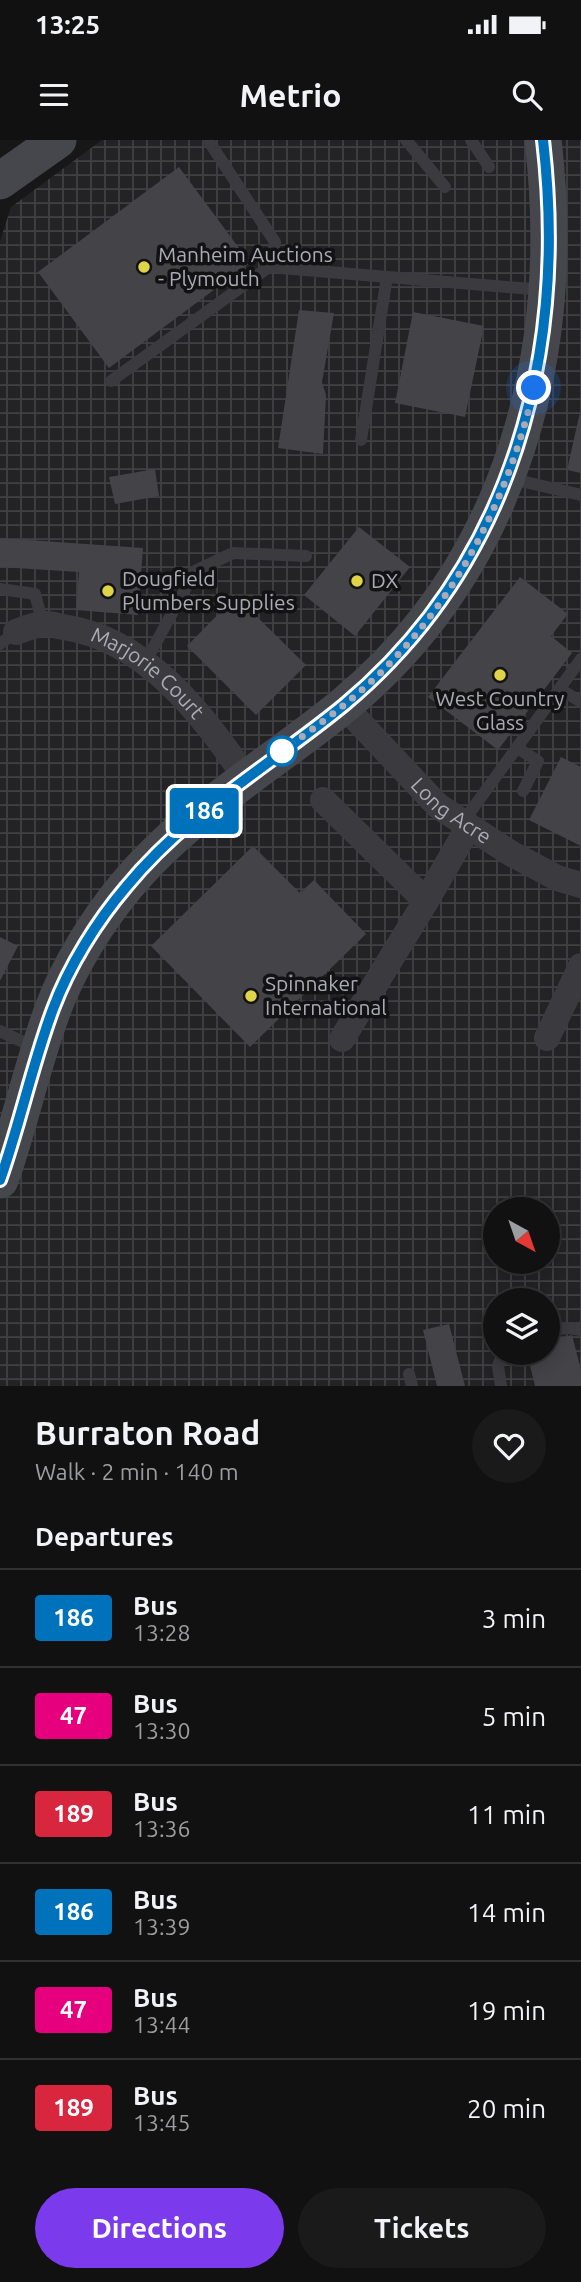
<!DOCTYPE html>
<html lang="en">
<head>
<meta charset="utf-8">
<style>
	:root { --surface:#111112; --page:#1a1a1b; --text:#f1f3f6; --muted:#9c9d9f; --line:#303132; --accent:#7c3aed }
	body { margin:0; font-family:Ubuntu,sans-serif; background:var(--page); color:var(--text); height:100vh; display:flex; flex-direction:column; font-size:26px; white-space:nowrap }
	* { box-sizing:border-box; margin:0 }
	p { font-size:23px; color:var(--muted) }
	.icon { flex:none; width:38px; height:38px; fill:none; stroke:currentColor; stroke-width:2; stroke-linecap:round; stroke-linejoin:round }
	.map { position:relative; height:1246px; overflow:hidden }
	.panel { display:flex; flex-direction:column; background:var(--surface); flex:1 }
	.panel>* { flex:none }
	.badge { padding:0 14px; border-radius:5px; font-size:24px; line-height:46px }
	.needle { width:46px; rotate:140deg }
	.fabs { position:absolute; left:483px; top:1057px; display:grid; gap:14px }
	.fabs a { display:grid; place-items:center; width:77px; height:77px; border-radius:50%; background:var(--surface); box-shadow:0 4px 18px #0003,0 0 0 2px var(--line); font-size:35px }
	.you { position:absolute; width:35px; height:35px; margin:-18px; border:5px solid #fff; border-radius:50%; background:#1a73e8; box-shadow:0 0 0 10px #1a73e833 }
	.map>.badge { position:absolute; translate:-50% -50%; box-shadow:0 0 0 4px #fff }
	h2 { padding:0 35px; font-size:26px; line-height:63px }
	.round { display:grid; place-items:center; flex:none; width:74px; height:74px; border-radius:37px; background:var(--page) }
	.summary { display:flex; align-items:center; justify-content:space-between; height:119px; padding:0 35px }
	h1 { font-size:33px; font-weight:700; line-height:52px }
	.button { display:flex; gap:14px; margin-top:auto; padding:14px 35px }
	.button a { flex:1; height:80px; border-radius:42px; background:var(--accent); color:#fff; font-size:28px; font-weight:700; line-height:80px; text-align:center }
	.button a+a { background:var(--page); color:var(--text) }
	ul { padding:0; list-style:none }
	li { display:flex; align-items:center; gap:21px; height:98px; padding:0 35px; border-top:2px solid var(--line) }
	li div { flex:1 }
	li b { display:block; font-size:26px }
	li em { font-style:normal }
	li .badge { min-width:77px; font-weight:700; text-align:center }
	.status { display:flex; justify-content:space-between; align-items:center; height:49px; padding:0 35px; background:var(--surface); direction:ltr }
	.status svg { height:19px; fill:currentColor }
	header { display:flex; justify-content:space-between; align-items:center; height:91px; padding:0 35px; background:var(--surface); font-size:32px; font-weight:700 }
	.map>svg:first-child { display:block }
</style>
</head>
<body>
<div class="status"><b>13:25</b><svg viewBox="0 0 49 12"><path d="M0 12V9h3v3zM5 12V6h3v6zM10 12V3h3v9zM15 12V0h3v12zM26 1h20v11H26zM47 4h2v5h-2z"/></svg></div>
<header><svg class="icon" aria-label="menu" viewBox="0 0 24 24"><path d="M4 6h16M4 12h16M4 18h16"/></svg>Metrio<svg class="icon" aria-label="search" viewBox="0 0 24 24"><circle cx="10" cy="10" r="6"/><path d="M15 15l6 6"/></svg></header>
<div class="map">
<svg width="581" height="1246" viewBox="0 0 581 1246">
	<defs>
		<pattern id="industrial-grid" width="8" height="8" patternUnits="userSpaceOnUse" patternTransform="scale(1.75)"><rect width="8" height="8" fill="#232325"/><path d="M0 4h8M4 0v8" fill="none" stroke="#404042"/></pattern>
	</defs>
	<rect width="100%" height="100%" fill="#171718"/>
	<path fill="url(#industrial-grid)" fill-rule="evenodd" d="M102,0H581V1246H0V101L11,67ZM495,1069H548V1122H495ZM495,1160H548V1213H495Z"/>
	<g fill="#444448">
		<path d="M179,27L250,123L109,228L38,132Z"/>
		<path d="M299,170L334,173L322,242L326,255L323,314L278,308Z"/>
		<path d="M413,172L484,186L465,277L395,263Z"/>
		<path d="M580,272H581V333L567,330Z"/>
		<path d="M155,329L159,356L115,364L109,337Z"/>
		<path d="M359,387L410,427L355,496L304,455Z"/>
		<path d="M0,398L143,408L138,475L76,470L79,432L0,427Z"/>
		<path d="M520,437L568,474L551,496L572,513L498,610L428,557Z"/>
		<path d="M236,456L306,525L256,575L187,506Z"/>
		<path d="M561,617L581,627V706L529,680Z"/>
		<path d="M253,706L300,753L314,740L366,794L250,907L151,806Z"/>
		<path d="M0,797L18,806L0,841Z"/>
		<path d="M449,1184L465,1246H437L423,1190Z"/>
		<path d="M572,1195L581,1230V1246H535L527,1213H548V1201Z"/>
	</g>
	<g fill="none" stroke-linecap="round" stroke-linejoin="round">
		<g stroke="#3b3a3f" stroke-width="12">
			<path d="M208,0L275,102L269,127"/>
			<path d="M406,0L445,47"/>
			<path d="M471,0L489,27"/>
			<path d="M111,241L269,127L544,150"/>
			<path d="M361,300L387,137"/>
			<path d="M508,338L581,355"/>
			<path d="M0,449L35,454L43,484"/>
			<path d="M0,504L16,492"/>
			<path d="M145,523L195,431L233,413L306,416"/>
			<path d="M560,549L581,562"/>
			<path d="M517,608L538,621L523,651"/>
			<path d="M463,682L581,519"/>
			<path d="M0,891L36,908"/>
			<path d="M548,1190L569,1188L581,1190"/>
			<path d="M409,1234L412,1246"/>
			<path d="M501,1246L498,1226L503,1213"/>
		</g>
		<g stroke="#3b3a3f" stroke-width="26">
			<path id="s1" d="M16,492C24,489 34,485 42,484C49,483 57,486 63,487C146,499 202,574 246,638"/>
			<path id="s2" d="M343,565L438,666L512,714L557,738L581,745"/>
			<path d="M323,660L426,761L469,686"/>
			<path d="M547,898L581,826"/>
			<path d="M342,899L426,761"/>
		</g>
		<g stroke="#46464d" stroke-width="37">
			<path d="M0,41L58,0"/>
			<path d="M0,1040C20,984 32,925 53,869C69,826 97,781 126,746C187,672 271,625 344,565C513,425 568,212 543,0"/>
		</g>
	</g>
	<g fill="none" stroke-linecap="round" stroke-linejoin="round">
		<defs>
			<path id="line" d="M0,1040C20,984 32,925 53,869C69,826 97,781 126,747C187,672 271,625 344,565C513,424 568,212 543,0"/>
		</defs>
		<use href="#line" stroke="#fff" stroke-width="16"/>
		<use href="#line" stroke="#0072bc" stroke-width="10"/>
		<path stroke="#aaabb7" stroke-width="7" stroke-dasharray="0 12.6" d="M282,611C317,586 358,557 389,524C463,449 511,349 534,248"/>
	</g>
	<g fill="#dfd448" stroke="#121213" stroke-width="2.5">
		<circle cx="144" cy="127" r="7"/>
		<circle cx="357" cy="441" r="7"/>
		<circle cx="108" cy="451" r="7"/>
		<circle cx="500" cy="535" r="7"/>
		<circle cx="251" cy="856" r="7"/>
	</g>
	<circle fill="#fff" stroke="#0072bc" stroke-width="3.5" cx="282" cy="611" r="14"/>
	<g text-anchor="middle" stroke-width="7" stroke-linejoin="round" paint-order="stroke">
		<g font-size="21" fill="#aaabb7" stroke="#121213" text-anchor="start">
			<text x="158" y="122">Manheim Auctions<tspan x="158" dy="24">- Plymouth</tspan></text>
			<text x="122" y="446">Dougfield<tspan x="122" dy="24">Plumbers Supplies</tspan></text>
			<text x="371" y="448">DX</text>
			<text x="500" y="566" text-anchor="middle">West Country<tspan x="500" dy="24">Glass</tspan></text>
			<text x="265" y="851">Spinnaker<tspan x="265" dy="24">International</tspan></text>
		</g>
		<g font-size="21" fill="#aaabb7" stroke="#121213">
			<text dy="7" stroke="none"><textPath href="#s1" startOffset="147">Marjorie Court</textPath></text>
			<text dy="7" stroke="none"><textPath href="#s2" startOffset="152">Long Acre</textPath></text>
		</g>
	</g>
</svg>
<div class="fabs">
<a><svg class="needle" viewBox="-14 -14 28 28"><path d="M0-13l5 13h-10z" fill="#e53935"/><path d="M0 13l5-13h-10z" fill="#9c9d9f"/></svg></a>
<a><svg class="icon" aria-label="layers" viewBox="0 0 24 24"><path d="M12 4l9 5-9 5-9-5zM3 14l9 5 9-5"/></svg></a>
</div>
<div class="you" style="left:534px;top:248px"></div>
<b class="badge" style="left:204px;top:671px;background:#0072bc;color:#fff">186</b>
</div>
<section class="panel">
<div class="summary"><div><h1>Burraton Road</h1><p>Walk · 2 min · 140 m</p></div><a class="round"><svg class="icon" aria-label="heart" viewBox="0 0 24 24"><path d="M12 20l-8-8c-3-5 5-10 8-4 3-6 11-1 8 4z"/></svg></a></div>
<h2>Departures</h2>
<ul>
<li><span class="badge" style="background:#0072bc;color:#fff">186</span><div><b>Bus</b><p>13:28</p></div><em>3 min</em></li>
<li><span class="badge" style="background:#e6007e;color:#fff">47</span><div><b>Bus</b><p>13:30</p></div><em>5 min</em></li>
<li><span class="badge" style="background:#d7263d;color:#fff">189</span><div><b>Bus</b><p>13:36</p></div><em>11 min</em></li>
<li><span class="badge" style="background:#0072bc;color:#fff">186</span><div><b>Bus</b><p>13:39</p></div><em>14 min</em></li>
<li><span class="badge" style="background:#e6007e;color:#fff">47</span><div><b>Bus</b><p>13:44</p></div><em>19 min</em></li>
<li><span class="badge" style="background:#d7263d;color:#fff">189</span><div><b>Bus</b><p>13:45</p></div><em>20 min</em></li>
</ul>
<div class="button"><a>Directions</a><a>Tickets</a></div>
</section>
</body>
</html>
